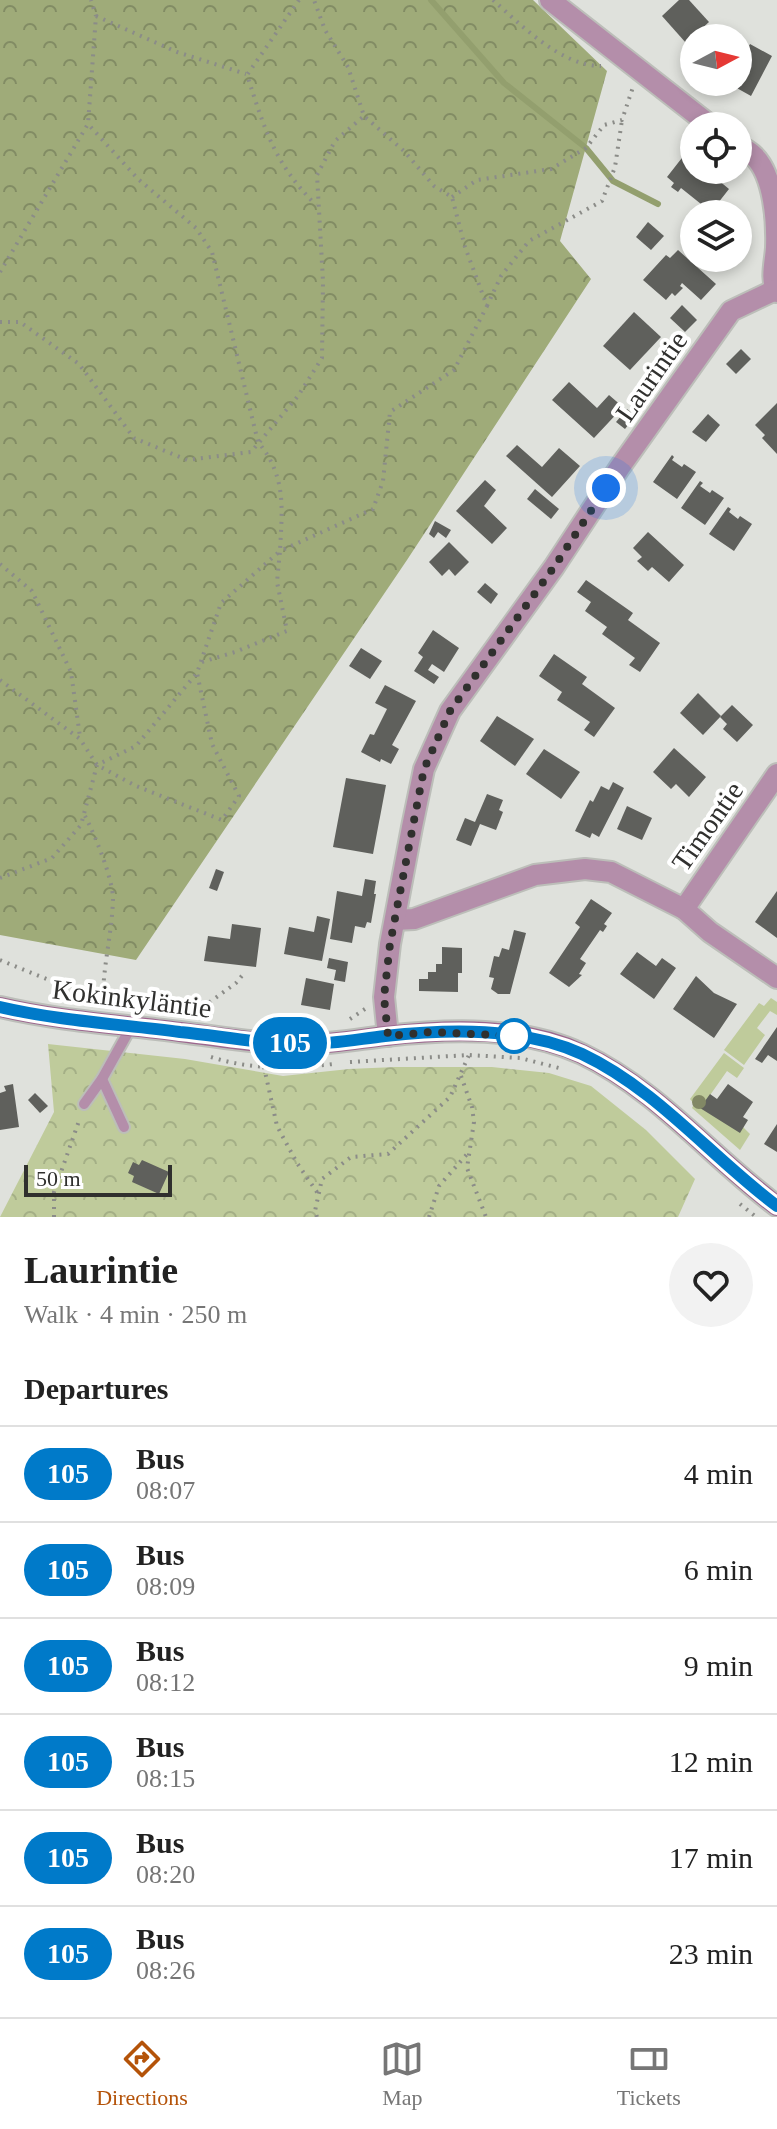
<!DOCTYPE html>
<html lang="en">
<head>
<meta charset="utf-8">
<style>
	:root { --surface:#fff; --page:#f2f2f2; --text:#222; --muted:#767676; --line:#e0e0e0; --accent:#b45309 }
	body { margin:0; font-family:"Times New Roman",serif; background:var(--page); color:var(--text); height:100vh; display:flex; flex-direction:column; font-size:30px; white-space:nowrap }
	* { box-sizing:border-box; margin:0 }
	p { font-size:26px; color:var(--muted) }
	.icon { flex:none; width:44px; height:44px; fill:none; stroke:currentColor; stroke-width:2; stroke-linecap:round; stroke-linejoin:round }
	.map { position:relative; height:1217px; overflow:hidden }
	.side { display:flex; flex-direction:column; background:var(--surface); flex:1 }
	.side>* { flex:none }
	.badge { padding:0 16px; border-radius:26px; font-size:28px; line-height:52px }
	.needle { width:52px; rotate:83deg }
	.fabs { position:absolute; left:680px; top:24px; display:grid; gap:16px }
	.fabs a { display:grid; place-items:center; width:72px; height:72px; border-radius:50%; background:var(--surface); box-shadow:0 4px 12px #0003; font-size:40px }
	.scale { position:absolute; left:24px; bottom:20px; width:148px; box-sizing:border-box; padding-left:8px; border:4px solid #30302e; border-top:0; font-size:22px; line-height:28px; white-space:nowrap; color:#30302e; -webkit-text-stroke:6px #fff; paint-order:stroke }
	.you { position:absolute; width:40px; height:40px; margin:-20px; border:6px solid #fff; border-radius:50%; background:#1a73e8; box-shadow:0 0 0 12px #1a73e833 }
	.map>.badge { position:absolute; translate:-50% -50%; box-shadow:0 0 0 4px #fff }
	h2 { padding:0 24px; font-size:30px; line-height:72px }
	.round { display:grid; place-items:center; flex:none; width:84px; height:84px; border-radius:42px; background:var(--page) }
	.overview { display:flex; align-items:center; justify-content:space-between; height:136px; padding:0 24px }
	h1 { font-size:38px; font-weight:700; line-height:60px }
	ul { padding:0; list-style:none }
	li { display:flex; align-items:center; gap:24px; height:96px; padding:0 24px; border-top:2px solid var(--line) }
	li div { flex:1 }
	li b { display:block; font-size:30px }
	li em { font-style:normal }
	li .badge { min-width:88px; font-weight:700; text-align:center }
	.tab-bar { display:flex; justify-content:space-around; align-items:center; height:112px; border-top:2px solid var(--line); background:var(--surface); font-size:22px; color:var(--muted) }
	.tab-bar a { display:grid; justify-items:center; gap:4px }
	.tab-bar .current { color:var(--accent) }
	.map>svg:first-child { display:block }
</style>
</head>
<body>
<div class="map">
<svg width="777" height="1217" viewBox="0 0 777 1217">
	<defs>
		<pattern id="forest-crowns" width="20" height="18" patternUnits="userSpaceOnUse" patternTransform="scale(2)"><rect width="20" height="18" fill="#9fab79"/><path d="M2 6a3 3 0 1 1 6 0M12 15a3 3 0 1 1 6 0" fill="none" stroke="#828c64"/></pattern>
		<pattern id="park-crowns" width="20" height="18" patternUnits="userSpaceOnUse" patternTransform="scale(2)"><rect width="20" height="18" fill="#bfcb9b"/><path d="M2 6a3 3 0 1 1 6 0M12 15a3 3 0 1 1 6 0" fill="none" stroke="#a4af86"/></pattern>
	</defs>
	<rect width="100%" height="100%" fill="#dfe1dc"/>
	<g fill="#bfcb9b">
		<path d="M771,998L777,1002V1015L770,1011L757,1028L765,1035L744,1065L724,1050L759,1003L764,1006Z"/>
		<path d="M724,1053L744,1068L737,1078L727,1071L701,1108L743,1127L750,1134L740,1150L692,1108L694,1104L690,1099Z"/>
	</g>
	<path fill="url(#forest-crowns)" d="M0,0H533L607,71L560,241L591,279L407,560L136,960L0,935Z"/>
	<path fill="url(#park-crowns)" d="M48,1044L185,1059L283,1076L349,1069L395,1067H492L549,1073L591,1086L646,1130L695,1179L678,1217H0L54,1112Z"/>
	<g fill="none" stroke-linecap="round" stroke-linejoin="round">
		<path stroke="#939f6e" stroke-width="6" d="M431,0L504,83L586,148L613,181L658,204"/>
	</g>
	<g fill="#5f605c">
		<path d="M679,0H689L709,22L686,43L662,16Z"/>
		<path d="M750,44L772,56L751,96L726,82H738V66Z"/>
		<path d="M685,154L694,161V170H706L729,189L711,212L681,188L678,192L671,187L674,183L667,177Z"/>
		<path d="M648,222L664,236L651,250L636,237Z"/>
		<path d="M678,250L716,284L701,300L682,283L680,286L683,288L675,296L672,293L666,300L643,280L666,255L670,258Z"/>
		<path d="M682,305L697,320L685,332L670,318Z"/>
		<path d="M634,312L661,337L630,370L603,346Z"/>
		<path d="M741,349L751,359L736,374L726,364Z"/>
		<path d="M569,382L597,408L609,395L623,407L594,438L552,400Z"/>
		<path d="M777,403V454L762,438L765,435L755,425Z"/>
		<path d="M627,409L635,416L625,429L616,422Z"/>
		<path d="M708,414L720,425L706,442L692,432Z"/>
		<path d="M517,445L542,467L559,448L580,466L552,497L506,456Z"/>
		<path d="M672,455L674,457L672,460L682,467L684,464L696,472L677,499L653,482Z"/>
		<path d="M485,480L496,490L484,506L507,528L492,544L456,511Z"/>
		<path d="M700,481L703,483L700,486L710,493L712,490L724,498L705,525L681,508Z"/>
		<path d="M535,489L559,509L551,519L527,499Z"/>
		<path d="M728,507L731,509L729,512L738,519L740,516L752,524L734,551L709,534Z"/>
		<path d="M435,521L451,530L446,538L438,532L434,538L429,534Z"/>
		<path d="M648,532L684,565L669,582L652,567L648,571L637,561L642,557L633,548Z"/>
		<path d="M449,542L469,562L455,576L449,569L442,576L429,562Z"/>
		<path d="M586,580L633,613L628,620L660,643L640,672L629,665L635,658L602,634L607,627L585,611L591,602L577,592Z"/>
		<path d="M485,583L498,594L491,604L477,592Z"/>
		<path d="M433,630L459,648L444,672L432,664L428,670L439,677L434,684L414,671L423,657L418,653Z"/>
		<path d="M361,648L382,661L370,679L349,666Z"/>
		<path d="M554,654L587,677L582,684L615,708L594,737L584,730L590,722L557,700L562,692L539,676Z"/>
		<path d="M385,685L416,701L392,745L399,749L391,764L381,759L380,762L361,752L370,734L374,735L387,709L375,703Z"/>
		<path d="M698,693L721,716L703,735L680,713Z"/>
		<path d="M732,705L753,725L737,742L723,729L727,724L720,717Z"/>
		<path d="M497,716L534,739L515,766L480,741Z"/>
		<path d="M674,748L706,777L689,797L676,784L671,789L653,772Z"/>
		<path d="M544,749L580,772L561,799L526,774Z"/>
		<path d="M346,778L386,785L373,854L333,847Z"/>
		<path d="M613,782L624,788L599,837L592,833L590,838L575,831L590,800L593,802L601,786L609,790Z"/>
		<path d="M487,794L503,800L499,810L503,812L496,830L480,824L471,846L456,840L465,818L475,822Z"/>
		<path d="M627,806L652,818L642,840L617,829Z"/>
		<path d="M216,869L224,872L217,891L209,888Z"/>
		<path d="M365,879L376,881L374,894H376L371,923L367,922L365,928L355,926L352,943L330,939L337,891L362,896Z"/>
		<path d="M777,891V938L755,922Z"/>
		<path d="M591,899L612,913L604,924L607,926L603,932L600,930L580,959L586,963L579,974L582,975L569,987L549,973L580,927L575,923Z"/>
		<path d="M317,916L330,919L322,961L284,954L289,927L314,932Z"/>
		<path d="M232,924L261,928L256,967L204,961L208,936L230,939Z"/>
		<path d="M514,930L526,933L510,994H498L491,989L494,978L489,977L494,956L499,957L502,948L509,950Z"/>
		<path d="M442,947L462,948V973H458V992L419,991V979H428V972H436V964H442Z"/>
		<path d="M637,952L656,966L662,958L676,968L654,999L620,974Z"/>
		<path d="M329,958L348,962L345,982L334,980L336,970L327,968Z"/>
		<path d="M696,976L714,993L737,1004L714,1038L673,1009Z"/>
		<path d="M306,978L334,984L330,1010L301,1005Z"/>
		<path d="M777,1027V1061L768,1055L762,1063L755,1059Z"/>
		<path d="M13,1084L19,1127L0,1130V1093L6,1091L4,1086Z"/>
		<path d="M728,1084L753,1102L743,1117L748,1120L740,1133L700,1108L710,1094L717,1099Z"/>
		<path d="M35,1093L48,1106L40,1113L28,1100Z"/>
		<path d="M777,1124V1152L764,1144Z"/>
		<path d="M142,1160L169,1172L159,1194L132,1182L134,1176L128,1173L133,1162L139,1165Z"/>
	</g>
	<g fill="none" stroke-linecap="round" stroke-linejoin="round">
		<defs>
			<g id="lane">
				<path d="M102,1079L124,1127"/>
				<path d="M84,1104L102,1079L131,1027"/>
			</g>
			<g id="street">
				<path d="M550,0L711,126"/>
				<path d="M738,145C743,148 750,152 754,156C774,176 777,221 776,248C775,263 770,279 777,292"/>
				<path d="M684,909L777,774"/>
				<path d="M395,920L414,919L535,875L585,869L611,872L684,909L710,932L777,978"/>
				<path d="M388,1036L384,997L390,944L412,827L424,769L450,711L554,567L620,467L731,311L775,290"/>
			</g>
			<path id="secondary" d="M0,1007C60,1021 119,1024 180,1032C222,1037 264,1045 307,1044C333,1044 359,1039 385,1036C449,1029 522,1026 582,1054C658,1090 711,1157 777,1206"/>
		</defs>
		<use href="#lane" stroke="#bcbeb9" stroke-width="14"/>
		<use href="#street" stroke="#bcbeb9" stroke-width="24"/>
		<use href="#secondary" stroke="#bcbeb9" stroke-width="24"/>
		<g stroke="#8b8c88" stroke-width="4" stroke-dasharray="2 6" stroke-linecap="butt">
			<path d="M299,0L247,75C265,130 274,163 316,205"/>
			<path d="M493,0C521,25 561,66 601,66"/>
			<path d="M96,16L177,52L246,74"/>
			<path d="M452,197L477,180L551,169L586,148L604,125L622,120L633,87"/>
			<path d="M0,272L88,124L96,16L91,0"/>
			<path d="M487,306L501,276L529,241L602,201L615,167L622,120"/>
			<path d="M0,322H20L79,364L134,438L187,460L251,452L298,396L322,358L323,281L317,175L335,141L364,116"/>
			<path d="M0,564L32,591L71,672L80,737"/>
			<path d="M202,662L235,652L287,631L277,582L280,551L373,509L383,481L390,412L454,370L487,306L465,247L452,197L434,186L404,151L364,116L348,67L325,30L314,0"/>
			<path d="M0,680L80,739L97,765L136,786L222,820L239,796L212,744L197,673"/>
			<path d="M85,816C95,835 113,879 113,899C112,935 102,969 103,1005"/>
			<path d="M0,878L52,858L81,825L97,765L136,746L197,673L221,603L280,551C282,509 287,477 258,442L212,252L196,228L138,179L88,124"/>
			<path d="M0,960L103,1002"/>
			<path d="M203,1007L236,983L245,972"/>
			<path d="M350,1019L365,1009"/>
			<path d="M211,1057C252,1070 291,1069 333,1064"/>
			<path d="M350,1062L469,1055L520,1058L559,1068"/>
			<path d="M264,1067L277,1126L297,1163L319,1195"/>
			<path d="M461,1076L472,1107L474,1122L467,1168L486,1217"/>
			<path d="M740,1204L755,1216"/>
			<path d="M54,1217V1192L80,1118"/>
			<path d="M317,1217L315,1211L322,1179L351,1157L388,1154L450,1097L469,1055"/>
			<path d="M429,1217L439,1186L468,1153"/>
		</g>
		<use href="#lane" stroke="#b48eaa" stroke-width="10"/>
		<use href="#street" stroke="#b48eaa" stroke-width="20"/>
		<use href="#secondary" stroke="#9c668e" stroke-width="20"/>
	</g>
	<circle fill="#828865" cx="699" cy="1102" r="7"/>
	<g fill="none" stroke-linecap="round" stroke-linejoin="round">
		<defs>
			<path id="line" d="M0,1007C60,1021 119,1024 180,1032C222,1036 264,1045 307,1044C333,1044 359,1039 385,1036C449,1029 522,1027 582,1054C658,1090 711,1157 777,1206"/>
		</defs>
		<use href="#line" stroke="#fff" stroke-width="18"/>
		<use href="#line" stroke="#007ac9" stroke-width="12"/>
		<path stroke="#30302e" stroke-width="8" stroke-dasharray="0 14.4" d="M514,1036L431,1032L388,1036L384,997L390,944L424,769L450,711L554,567L606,488"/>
	</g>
	<circle fill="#fff" stroke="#007ac9" stroke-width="4" cx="514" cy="1036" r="16"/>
	<g text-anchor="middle" stroke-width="8" stroke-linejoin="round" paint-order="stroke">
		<g font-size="28" fill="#30302e" stroke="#fff">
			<text transform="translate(651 376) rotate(-55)" y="10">Laurintie</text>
			<text transform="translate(707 826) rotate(-55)" y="10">Timontie</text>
			<text transform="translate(132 998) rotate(7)" y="10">Kokinkyläntie</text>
		</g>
	</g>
</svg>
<div class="fabs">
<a><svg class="needle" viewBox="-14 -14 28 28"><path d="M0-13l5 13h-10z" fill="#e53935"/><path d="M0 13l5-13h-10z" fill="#767676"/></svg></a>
<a><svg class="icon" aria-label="locate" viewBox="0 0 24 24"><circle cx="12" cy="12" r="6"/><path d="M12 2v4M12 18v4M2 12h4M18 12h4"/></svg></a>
<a><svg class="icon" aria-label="layers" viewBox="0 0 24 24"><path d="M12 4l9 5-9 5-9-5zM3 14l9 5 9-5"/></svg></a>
</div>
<div class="scale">50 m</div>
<div class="you" style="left:606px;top:488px"></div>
<b class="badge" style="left:290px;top:1043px;background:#007ac9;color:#fff">105</b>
</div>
<section class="side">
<div class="overview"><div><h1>Laurintie</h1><p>Walk · 4 min · 250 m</p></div><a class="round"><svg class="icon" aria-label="heart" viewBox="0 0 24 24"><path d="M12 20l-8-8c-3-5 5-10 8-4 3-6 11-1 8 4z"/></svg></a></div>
<h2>Departures</h2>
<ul>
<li><span class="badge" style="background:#007ac9;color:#fff">105</span><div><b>Bus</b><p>08:07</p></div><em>4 min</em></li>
<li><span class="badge" style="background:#007ac9;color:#fff">105</span><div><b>Bus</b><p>08:09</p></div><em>6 min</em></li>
<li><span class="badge" style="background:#007ac9;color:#fff">105</span><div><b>Bus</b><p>08:12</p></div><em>9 min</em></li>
<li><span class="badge" style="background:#007ac9;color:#fff">105</span><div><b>Bus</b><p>08:15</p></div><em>12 min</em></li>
<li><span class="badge" style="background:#007ac9;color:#fff">105</span><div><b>Bus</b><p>08:20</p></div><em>17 min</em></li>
<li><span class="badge" style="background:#007ac9;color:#fff">105</span><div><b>Bus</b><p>08:26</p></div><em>23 min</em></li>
</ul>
</section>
<nav class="tab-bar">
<a class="current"><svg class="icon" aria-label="directions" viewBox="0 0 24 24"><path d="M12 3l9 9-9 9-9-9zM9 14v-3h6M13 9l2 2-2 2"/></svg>Directions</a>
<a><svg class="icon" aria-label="map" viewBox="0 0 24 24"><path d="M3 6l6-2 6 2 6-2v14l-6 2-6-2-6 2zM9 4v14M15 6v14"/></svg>Map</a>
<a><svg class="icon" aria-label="tickets" viewBox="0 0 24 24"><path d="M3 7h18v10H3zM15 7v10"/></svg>Tickets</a>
</nav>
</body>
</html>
